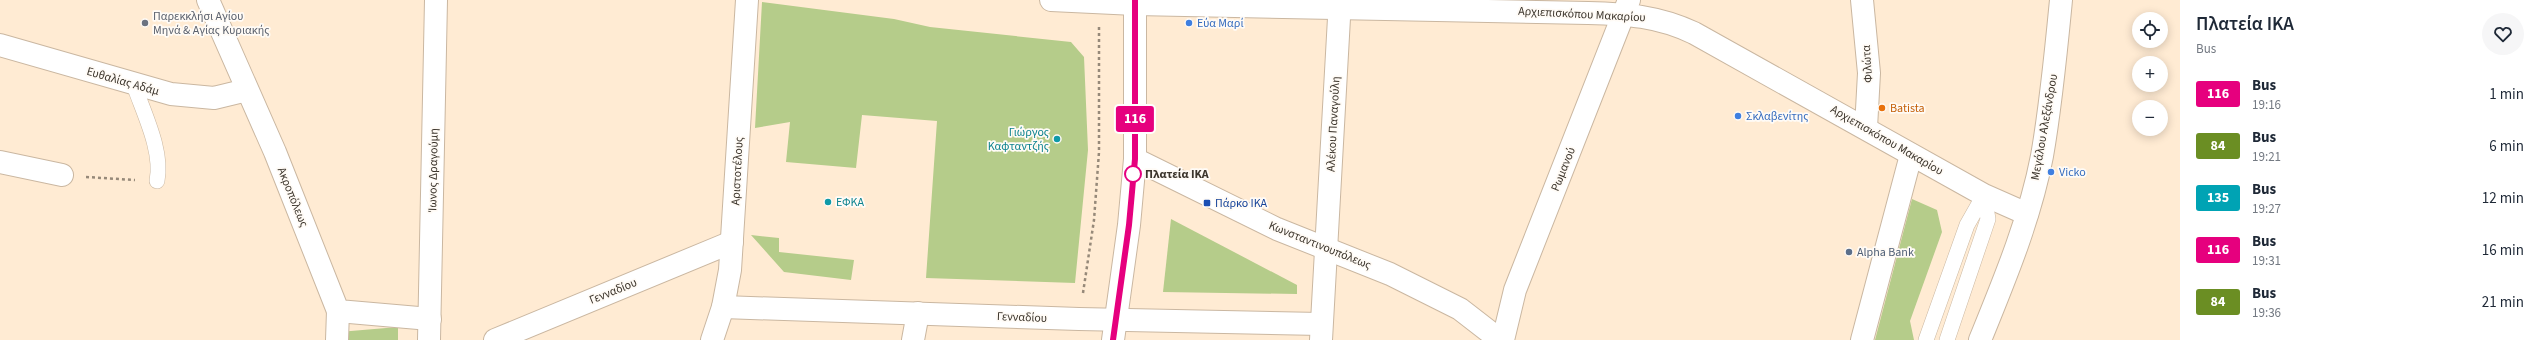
<!DOCTYPE html>
<html lang="en">
<head>
<meta charset="utf-8">
<style>
	:root { --surface:#fff; --page:#f6f6f7; --text:#1f2937; --muted:#747a83 }
	body { margin:0; font-family:"Source Sans 3",sans-serif; background:var(--page); color:var(--text); height:100vh; display:flex; flex-direction:column; font-size:15px; white-space:nowrap }
	* { box-sizing:border-box; margin:0 }
	p { font-size:13px; color:var(--muted) }
	.icon { flex:none; width:22px; height:22px; fill:none; stroke:currentColor; stroke-width:2; stroke-linecap:round; stroke-linejoin:round }
	.map { position:relative; flex:1; overflow:hidden }
	.details { display:flex; flex-direction:column; background:var(--surface); width:360px }
	.details>* { flex:none }
	.badge { padding:0 8px; border-radius:3px; font-size:14px; line-height:26px }
	.buttons { position:absolute; left:2132px; top:12px; display:grid; gap:8px }
	.buttons a { display:grid; place-items:center; width:36px; height:36px; border-radius:50%; background:var(--surface); box-shadow:0 2px 10px #0003; font-size:20px }
	.map>.badge { position:absolute; translate:-50% -50%; box-shadow:0 0 0 2px #fff }
	.round { display:grid; place-items:center; flex:none; width:42px; height:42px; border-radius:21px; background:var(--page) }
	.summary { display:flex; align-items:center; justify-content:space-between; height:68px; padding:0 16px }
	h1 { font-size:19px; font-weight:600; line-height:30px }
	ul { padding:0; list-style:none }
	li { display:flex; align-items:center; gap:12px; height:52px; padding:0 16px }
	li div { flex:1 }
	li b { display:block; font-size:15px }
	li em { font-style:normal }
	li .badge { min-width:44px; font-weight:700; text-align:center }
	main { display:flex; flex:1; min-height:0 }
	.map>svg:first-child { display:block }
</style>
</head>
<body>
<main>
<div class="map">
<svg width="2180" height="340" viewBox="0 0 2180 340">
	<rect width="100%" height="100%" fill="#ffebd3"/>
	<g fill="#b5cc8a">
		<path d="M762,2L894,19L930,27L1071,42L1084,57L1088,150L1075,283L926,278L937,121L862,115L856,168L786,162L790,122L755,128Z"/>
		<path d="M1912,199L1937,210L1942,232L1910,321L1914,340H1875Z"/>
		<path d="M1171,219L1297,285V294L1163,292Z"/>
		<path d="M751,235L779,238V252L854,260L851,280L784,272Z"/>
		<path d="M398,327V340H340L339,332Z"/>
	</g>
	<g fill="none" stroke-linecap="round" stroke-linejoin="round">
		<defs>
			<g id="service">
				<path d="M134,85C144,114 163,151 157,181"/>
				<path d="M1926,340L1967,225L1984,195"/>
				<path d="M1947,340L1988,219L1984,195"/>
			</g>
			<path id="pedestrian" d="M1862,340L1911,155"/>
			<g id="minor">
				<path d="M1051,0L1135,4"/>
				<path d="M1862,0L1869,73L1866,128"/>
				<path d="M0,45L171,94L214,98L247,90"/>
				<path d="M0,162L62,175"/>
				<path d="M723,307L1079,319L1321,324"/>
				<path d="M495,340L732,242"/>
				<path d="M712,340L723,307L730,270L747,0"/>
				<path d="M913,340L918,313"/>
				<path d="M1321,340L1340,0"/>
				<path d="M1503,340L1515,290L1629,0"/>
			</g>
			<g id="tertiary">
				<path d="M208,0L275,152L338,311L430,319"/>
				<path d="M1135,159L1277,229L1390,274L1460,309L1500,340"/>
				<path d="M337,340L338,311"/>
				<path d="M429,340L436,0"/>
			</g>
			<g id="secondary">
				<path d="M1135,4L1588,13C1627,14 1658,16 1694,33L1984,195L2027,214"/>
				<path d="M1113,340L1129,225L1135,159V0"/>
				<path d="M1980,340C2004,281 2030,219 2042,156C2051,105 2056,52 2061,0"/>
			</g>
		</defs>
		<use href="#service" stroke="#cab7a1" stroke-width="16"/>
		<use href="#pedestrian" stroke="#cab7a1" stroke-width="24"/>
		<use href="#minor" stroke="#cab7a1" stroke-width="24"/>
		<use href="#tertiary" stroke="#cab7a1" stroke-width="24"/>
		<use href="#secondary" stroke="#cab7a1" stroke-width="24"/>
		<g stroke="#968979" stroke-width="2.5" stroke-dasharray="3 3" stroke-linecap="butt">
			<path d="M86,177L135,180"/>
			<path d="M1083,293L1094,220L1099,152V27"/>
		</g>
		<use href="#service" stroke="#fff" stroke-width="15"/>
		<use href="#pedestrian" stroke="#fff" stroke-width="22"/>
		<use href="#minor" stroke="#fff" stroke-width="22"/>
		<use href="#tertiary" stroke="#fff" stroke-width="22"/>
		<use href="#secondary" stroke="#fff" stroke-width="22"/>
	</g>
	<g fill="none" stroke-linecap="round" stroke-linejoin="round">
		<defs>
			<path id="line" d="M1113,340L1129,225L1135,159V0"/>
		</defs>
		<use href="#line" stroke="#fff" stroke-width="9"/>
		<use href="#line" stroke="#e6007e" stroke-width="6"/>
	</g>
	<circle fill="#6b7280" stroke="#fffbf6" stroke-width="1.5" cx="145" cy="23" r="4"/>
	<g fill="#3f7fe0" stroke="#fffbf6" stroke-width="1.5">
		<circle cx="1189" cy="23" r="4"/>
		<circle cx="1738" cy="116" r="4"/>
		<circle cx="2051" cy="172" r="4"/>
	</g>
	<circle fill="#e8710a" stroke="#fffbf6" stroke-width="1.5" cx="1882" cy="108" r="4"/>
	<g fill="#0f9aa8" stroke="#fffbf6" stroke-width="1.5">
		<circle cx="1057" cy="139" r="4"/>
		<circle cx="828" cy="202" r="4"/>
	</g>
	<circle fill="#fff" stroke="#e6007e" stroke-width="2" cx="1133" cy="174" r="8"/>
	<rect fill="#1a4fb4" stroke="#fffbf6" stroke-width="1.5" x="1203" y="199" width="8" height="8" rx="2"/>
	<circle fill="#5c6f8a" stroke="#fffbf6" stroke-width="1.5" cx="1849" cy="252" r="4"/>
	<g text-anchor="middle" stroke-width="3.5" stroke-linejoin="round" paint-order="stroke">
		<g font-size="12" fill="#3c352c" stroke="#fffbf6">
			<text transform="translate(1582 14) rotate(3)" y="4">Αρχιεπισκόπου Μακαρίου</text>
			<text transform="translate(1867 64) rotate(-94)" y="4">Φιλώτα</text>
			<text transform="translate(123 81) rotate(16)" y="4">Ευθαλίας Αδάμ</text>
			<text transform="translate(1333 124) rotate(-87)" y="4">Αλέκου Παναγούλη</text>
			<text transform="translate(2044 127) rotate(-80)" y="4">Μεγάλου Αλεξάνδρου</text>
			<text transform="translate(1887 140) rotate(30)" y="4">Αρχιεπισκόπου Μακαρίου</text>
			<text transform="translate(1563 169) rotate(-68)" y="4">Ρωμανού</text>
			<text transform="translate(433 170) rotate(-89)" y="4">Ίωνος Δραγούμη</text>
			<text transform="translate(737 171) rotate(-87)" y="4">Αριστοτέλους</text>
			<text transform="translate(293 197) rotate(68)" y="4">Ακροπόλεως</text>
			<text transform="translate(1320 245) rotate(22)" y="4">Κωνσταντινουπόλεως</text>
			<text transform="translate(613 291) rotate(-22)" y="4">Γενναδίου</text>
			<text transform="translate(1022 317) rotate(2)" y="4">Γενναδίου</text>
		</g>
		<g font-size="12" fill="#5b616d" stroke="#fffbf6" text-anchor="start">
			<text x="153" y="20">Παρεκκλήσι Αγίου<tspan x="153" dy="14">Μηνά &amp; Αγίας Κυριακής</tspan></text>
		</g>
		<g font-size="12" fill="#366cbe" stroke="#fffbf6" text-anchor="start">
			<text x="1197" y="27">Εύα Μαρί</text>
			<text x="1746" y="120">Σκλαβενίτης</text>
			<text x="2059" y="176">Vicko</text>
		</g>
		<g font-size="12" fill="#c56008" stroke="#fffbf6" text-anchor="start">
			<text x="1890" y="112">Batista</text>
		</g>
		<g font-size="12" fill="#0d838f" stroke="#fffbf6" text-anchor="end">
			<text x="1049" y="136">Γιώργος<tspan x="1049" dy="14">Καφταντζής</tspan></text>
			<text x="836" y="206" text-anchor="start">ΕΦΚΑ</text>
		</g>
		<g font-size="12" font-weight="bold" fill="#3c352c" stroke="#fffbf6" text-anchor="start">
			<text x="1145" y="178">Πλατεία ΙΚΑ</text>
		</g>
		<g font-size="12" fill="#164399" stroke="#fffbf6" text-anchor="start">
			<text x="1215" y="207">Πάρκο ΙΚΑ</text>
		</g>
		<g font-size="12" fill="#4e5e75" stroke="#fffbf6" text-anchor="start">
			<text x="1857" y="256">Alpha Bank</text>
		</g>
	</g>
</svg>
<div class="buttons">
<a><svg class="icon" aria-label="locate" viewBox="0 0 24 24"><circle cx="12" cy="12" r="6"/><path d="M12 2v4M12 18v4M2 12h4M18 12h4"/></svg></a>
<a>+</a>
<a>−</a>
</div>
<b class="badge" style="left:1135px;top:119px;background:#e6007e;color:#fff">116</b>
</div>
<section class="details">
<div class="summary"><div><h1>Πλατεία ΙΚΑ</h1><p>Bus</p></div><a class="round"><svg class="icon" aria-label="heart" viewBox="0 0 24 24"><path d="M12 20l-8-8c-3-5 5-10 8-4 3-6 11-1 8 4z"/></svg></a></div>
<ul>
<li><span class="badge" style="background:#e6007e;color:#fff">116</span><div><b>Bus</b><p>19:16</p></div><em>1 min</em></li>
<li><span class="badge" style="background:#6b8e23;color:#fff">84</span><div><b>Bus</b><p>19:21</p></div><em>6 min</em></li>
<li><span class="badge" style="background:#00a3b4;color:#fff">135</span><div><b>Bus</b><p>19:27</p></div><em>12 min</em></li>
<li><span class="badge" style="background:#e6007e;color:#fff">116</span><div><b>Bus</b><p>19:31</p></div><em>16 min</em></li>
<li><span class="badge" style="background:#6b8e23;color:#fff">84</span><div><b>Bus</b><p>19:36</p></div><em>21 min</em></li>
</ul>
</section>
</main>
</body>
</html>
